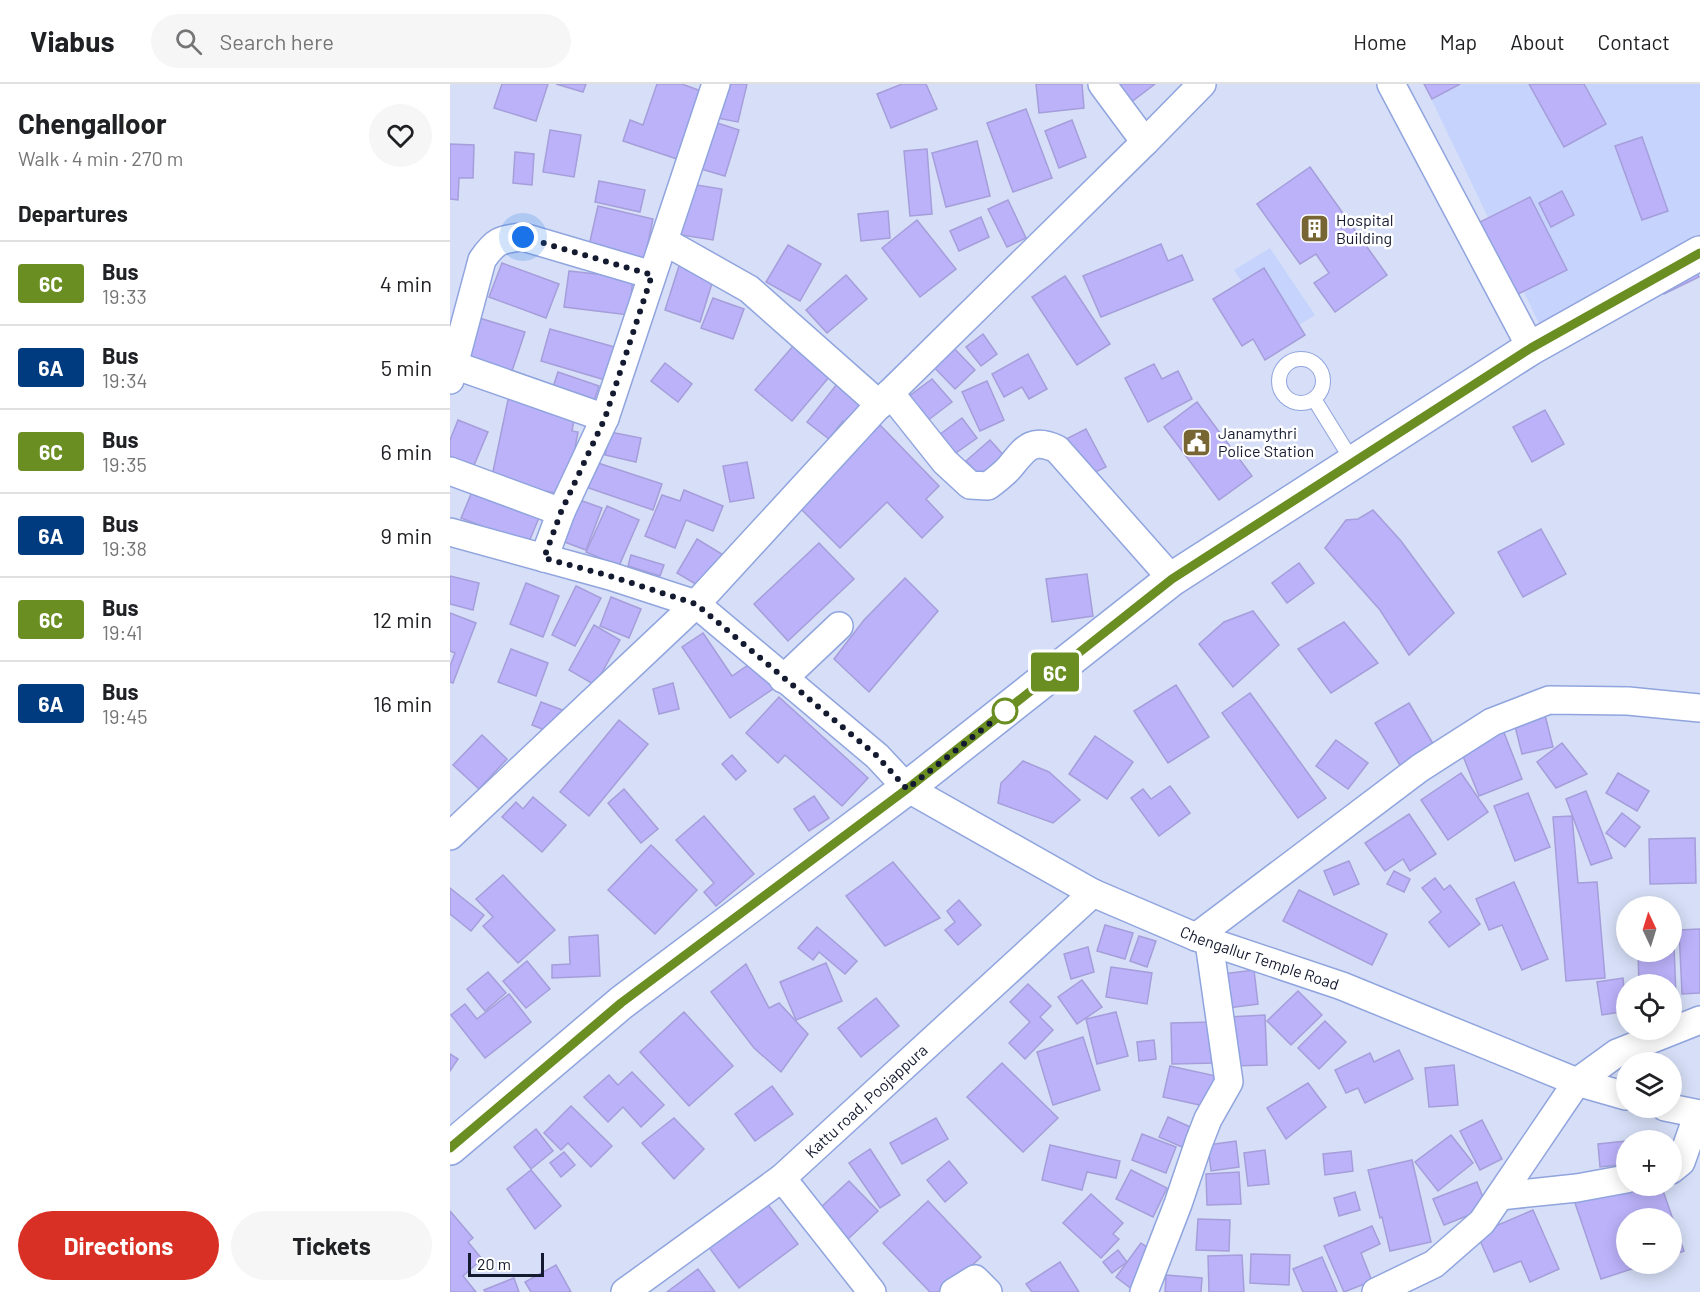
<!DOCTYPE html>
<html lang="en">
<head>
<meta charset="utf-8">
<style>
	:root { --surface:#fff; --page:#f6f6f6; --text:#202124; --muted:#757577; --line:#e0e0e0; --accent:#d93025 }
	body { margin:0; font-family:Barlow,sans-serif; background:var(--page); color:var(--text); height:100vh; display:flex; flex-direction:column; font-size:22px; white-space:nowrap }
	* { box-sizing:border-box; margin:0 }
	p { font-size:20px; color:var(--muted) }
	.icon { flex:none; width:33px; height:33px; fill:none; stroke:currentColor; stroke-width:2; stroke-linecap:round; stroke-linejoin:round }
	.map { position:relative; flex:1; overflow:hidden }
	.drawer { display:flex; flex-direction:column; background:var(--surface); width:450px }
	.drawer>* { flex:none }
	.badge { padding:0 12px; border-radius:4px; font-size:21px; line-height:39px }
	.needle { width:39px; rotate:356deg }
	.fabs { position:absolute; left:1166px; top:812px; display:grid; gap:12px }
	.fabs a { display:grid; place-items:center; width:66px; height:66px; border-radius:50%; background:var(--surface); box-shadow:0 3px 15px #0003; font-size:30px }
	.scale { position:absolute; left:18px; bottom:15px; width:76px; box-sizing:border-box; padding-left:6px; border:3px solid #141b30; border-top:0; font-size:16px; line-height:21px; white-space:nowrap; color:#141b30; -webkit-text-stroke:4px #fff; paint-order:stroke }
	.you { position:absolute; width:30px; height:30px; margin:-15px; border:4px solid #fff; border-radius:50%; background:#1a73e8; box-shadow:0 0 0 9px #1a73e833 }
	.map>.badge { position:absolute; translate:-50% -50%; box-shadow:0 0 0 3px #fff }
	h2 { padding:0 18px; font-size:22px; line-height:54px }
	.round { display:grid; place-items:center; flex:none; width:63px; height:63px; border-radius:32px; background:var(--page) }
	.overview { display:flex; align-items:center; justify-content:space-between; height:102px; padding:0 18px }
	h1 { font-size:28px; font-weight:700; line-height:45px }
	.cta { display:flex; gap:12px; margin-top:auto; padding:12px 18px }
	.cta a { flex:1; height:69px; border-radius:36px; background:var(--accent); color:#fff; font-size:24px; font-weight:700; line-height:69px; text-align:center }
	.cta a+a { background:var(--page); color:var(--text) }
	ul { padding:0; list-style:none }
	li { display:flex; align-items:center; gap:18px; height:84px; padding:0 18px; border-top:2px solid var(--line) }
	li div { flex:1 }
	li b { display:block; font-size:22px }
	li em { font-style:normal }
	li .badge { min-width:66px; font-weight:700; text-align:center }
	header { display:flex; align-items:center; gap:36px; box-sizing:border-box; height:84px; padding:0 30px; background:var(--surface); border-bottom:2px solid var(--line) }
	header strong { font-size:28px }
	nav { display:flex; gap:33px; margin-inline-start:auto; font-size:21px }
	.search { width:420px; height:54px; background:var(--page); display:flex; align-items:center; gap:15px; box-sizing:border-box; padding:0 21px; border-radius:33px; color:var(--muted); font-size:22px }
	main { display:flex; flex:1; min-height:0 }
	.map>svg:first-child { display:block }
</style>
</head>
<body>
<header>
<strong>Viabus</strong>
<div class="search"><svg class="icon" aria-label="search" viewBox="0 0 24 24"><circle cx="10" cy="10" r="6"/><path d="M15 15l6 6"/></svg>Search here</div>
<nav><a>Home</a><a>Map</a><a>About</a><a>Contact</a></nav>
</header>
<main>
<section class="drawer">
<div class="overview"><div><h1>Chengalloor</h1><p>Walk · 4 min · 270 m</p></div><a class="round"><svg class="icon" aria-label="heart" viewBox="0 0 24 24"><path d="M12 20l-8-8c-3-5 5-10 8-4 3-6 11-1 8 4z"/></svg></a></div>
<h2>Departures</h2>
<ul>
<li><span class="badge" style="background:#6b8e23;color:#fff">6C</span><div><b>Bus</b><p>19:33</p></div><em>4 min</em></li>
<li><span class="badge" style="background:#003b80;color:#fff">6A</span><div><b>Bus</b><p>19:34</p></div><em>5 min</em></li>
<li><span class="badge" style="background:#6b8e23;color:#fff">6C</span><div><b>Bus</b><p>19:35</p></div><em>6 min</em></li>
<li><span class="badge" style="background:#003b80;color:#fff">6A</span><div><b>Bus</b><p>19:38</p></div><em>9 min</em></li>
<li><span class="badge" style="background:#6b8e23;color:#fff">6C</span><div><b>Bus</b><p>19:41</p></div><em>12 min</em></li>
<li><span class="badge" style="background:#003b80;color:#fff">6A</span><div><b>Bus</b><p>19:45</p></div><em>16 min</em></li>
</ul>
<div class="cta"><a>Directions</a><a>Tickets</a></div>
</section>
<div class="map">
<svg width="1250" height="1208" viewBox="0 0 1250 1208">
	<rect width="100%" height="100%" fill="#d6dff7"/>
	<g fill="#c6d4fd">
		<path d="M974,0H1250V153L1094,250Z"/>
		<path d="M820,164L865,231L830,253L784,186Z"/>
	</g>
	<g fill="#bbb2fa" stroke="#a59eda" stroke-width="1.5">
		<path d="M52,0H98L86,37L44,24Z"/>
		<path d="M106,0H136L133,8Z"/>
		<path d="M207,0H232L251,7L227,75L173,57L180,36L193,41Z"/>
		<path d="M275,0H297L288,38L267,34Z"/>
		<path d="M452,0H476L487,25L441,44L427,10Z"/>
		<path d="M586,0H632L634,24L589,29Z"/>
		<path d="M666,0H705L680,19Z"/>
		<path d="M974,0H1010L982,15Z"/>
		<path d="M1079,0H1134L1156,40L1114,63Z"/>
		<path d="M576,25L602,94L563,108L537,39Z"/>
		<path d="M258,36L289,46L275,92L244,83Z"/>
		<path d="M622,36L636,73L609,84L595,47Z"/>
		<path d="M100,46L131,51L124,93L93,88Z"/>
		<path d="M1192,53L1218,127L1192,136L1165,62Z"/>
		<path d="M527,57L540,112L496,123L482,69Z"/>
		<path d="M0,60L24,61L23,94H9L8,116L0,115Z"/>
		<path d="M477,65L482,130L460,132L454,67Z"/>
		<path d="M65,68L84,70L82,101L63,99Z"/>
		<path d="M860,83L937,191L885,228L864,199L879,189L866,170L850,180L807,120Z"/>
		<path d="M149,97L195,106L190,128L145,118Z"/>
		<path d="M234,99L272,105L263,156L225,150Z"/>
		<path d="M1112,107L1124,131L1101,143L1089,119Z"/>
		<path d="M1080,113L1117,186L1062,213L1026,140Z"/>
		<path d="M558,116L576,154L557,163L538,125Z"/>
		<path d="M148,122L203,135L194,178L138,166Z"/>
		<path d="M438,127L440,154L411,157L408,130Z"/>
		<path d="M531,133L539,153L509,167L500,147Z"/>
		<path d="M467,136L506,185L470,213L432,164Z"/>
		<path d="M711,160L718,177L732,171L743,196L651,233L633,192Z"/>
		<path d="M338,161L371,180L350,217L316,198Z"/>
		<path d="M52,179L109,200L96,234L39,213Z"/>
		<path d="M229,182L264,193L250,238L215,226Z"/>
		<path d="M1244,183L1249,193L1214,210L1209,201Z"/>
		<path d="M814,184L855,251L815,276L803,255L792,262L763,215Z"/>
		<path d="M119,187L183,194L179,231L114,223Z"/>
		<path d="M396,191L417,215L377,249L356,226Z"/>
		<path d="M615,192L660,260L627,281L582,213Z"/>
		<path d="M263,214L294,225L283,255L251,244Z"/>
		<path d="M26,233L75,248L61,290L13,275Z"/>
		<path d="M100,245L172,265L162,298L91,277Z"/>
		<path d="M533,250L547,270L531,282L516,263Z"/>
		<path d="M497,257L525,286L505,305L477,276Z"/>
		<path d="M344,261L380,292L342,337L305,306Z"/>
		<path d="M578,270L597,305L579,315L572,303L554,313L542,290Z"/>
		<path d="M215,279L242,300L228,318L201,297Z"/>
		<path d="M704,280L712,295L728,287L742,315L698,338L675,294Z"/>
		<path d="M108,288L149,302L142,323L101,309Z"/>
		<path d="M482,295L502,318L477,337L458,313Z"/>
		<path d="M537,297L554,336L530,347L512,308Z"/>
		<path d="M387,300L416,324L401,343L393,337L379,355L357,338Z"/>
		<path d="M59,311L126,325L122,347L128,348L116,411L41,397Z"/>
		<path d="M747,318L802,392L769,416L714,343Z"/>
		<path d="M1095,326L1114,360L1082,378L1063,343Z"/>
		<path d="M512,334L527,354L503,371L489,351Z"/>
		<path d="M8,336L38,348L22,386L0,377V356Z"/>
		<path d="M430,341L489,402L476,415L493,433L472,454L437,418L390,464L348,422Z"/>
		<path d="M636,345L656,383L635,393L616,355Z"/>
		<path d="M160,348L191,354L186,378L155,371Z"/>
		<path d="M540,356L557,375L534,396L516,377Z"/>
		<path d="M142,377L212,400L203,426L133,402Z"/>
		<path d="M297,378L304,414L280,418L273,382Z"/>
		<path d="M24,403L91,429L78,460L11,434Z"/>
		<path d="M234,406L273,422L263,447L236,436L225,464L195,452L212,411L230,417Z"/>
		<path d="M124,414L152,424L136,466L109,456Z"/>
		<path d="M157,422L189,436L169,482L136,468Z"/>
		<path d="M923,426L951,457L1004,529L959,571L930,526L875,464L896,436L908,435Z"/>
		<path d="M1091,445L1116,490L1073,513L1048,468Z"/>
		<path d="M247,455L275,472L254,505L227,489Z"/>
		<path d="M369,459L404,495L338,557L304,520Z"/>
		<path d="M181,471L214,481L210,492L178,482Z"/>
		<path d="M849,479L864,499L837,519L822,499Z"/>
		<path d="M637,490L643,532L602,538L596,495Z"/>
		<path d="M0,492L29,499L23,526L0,520Z"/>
		<path d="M455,494L488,527L419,608L384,575L414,536Z"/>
		<path d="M76,499L109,512L93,553L60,540Z"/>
		<path d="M126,502L151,514L125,562L102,551Z"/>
		<path d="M161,513L191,525L179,554L150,542Z"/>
		<path d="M803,527L829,561L783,603L749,560L774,538Z"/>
		<path d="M0,529L26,539L3,599L0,598V582L5,569L0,567Z"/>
		<path d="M894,538L928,579L881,609L848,565Z"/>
		<path d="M144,541L170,556L145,601L119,586Z"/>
		<path d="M253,549L282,592L307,575L326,603L280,634L232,563Z"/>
		<path d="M61,565L98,579L86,612L48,598Z"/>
		<path d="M223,599L229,625L209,630L203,605Z"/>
		<path d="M726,601L759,653L718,679L684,627Z"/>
		<path d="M800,609L876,714L848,734L772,629Z"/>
		<path d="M329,613L418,694L392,722L335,671L328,679L296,649Z"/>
		<path d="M91,618L115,627L105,650L82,641Z"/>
		<path d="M959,619L985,663L951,683L925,639Z"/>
		<path d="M1094,627L1103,663L1072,670L1063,634Z"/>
		<path d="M169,636L198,660L139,732L110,708Z"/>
		<path d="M1053,646L1072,695L1029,712L1009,662Z"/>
		<path d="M32,651L57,675L29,705L3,681Z"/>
		<path d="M645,652L683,678L657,715L619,690Z"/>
		<path d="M886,656L918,679L898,705L866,682Z"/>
		<path d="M1112,659L1137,690L1106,704L1087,678Z"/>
		<path d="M282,671L296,687L286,696L272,680Z"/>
		<path d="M573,677L599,688L630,716L603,739L548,719L551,699Z"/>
		<path d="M1011,689L1038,728L998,756L971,716Z"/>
		<path d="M1168,689L1199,707L1187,727L1156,709Z"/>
		<path d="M720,702L740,729L709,752L681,714L693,705L701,715Z"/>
		<path d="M174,705L208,745L191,759L158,719Z"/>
		<path d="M1136,707L1162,774L1141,781L1116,715Z"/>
		<path d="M1078,709L1100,763L1065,777L1044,722Z"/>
		<path d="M364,712L379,734L359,747L344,725Z"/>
		<path d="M83,713L116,741L92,768L52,733L66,718L73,725Z"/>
		<path d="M1172,729L1190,743L1175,763L1156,749Z"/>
		<path d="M959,730L986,770L960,787L953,775L935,787L915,759Z"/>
		<path d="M254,732L304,790L266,822L254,808L264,799L226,756Z"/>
		<path d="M1122,732L1128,799L1147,798L1155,894L1116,897L1103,733Z"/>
		<path d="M1245,754L1246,799L1200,800L1199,755Z"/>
		<path d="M201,761L247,806L205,850L158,806Z"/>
		<path d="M899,777L909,800L884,811L874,787Z"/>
		<path d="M443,778L490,834L435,862L396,812Z"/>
		<path d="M944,787L960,795L954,808L937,800Z"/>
		<path d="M53,791L105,846L68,879L33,842L43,833L26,815Z"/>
		<path d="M985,794L994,806L1000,801L1030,840L999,863L979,838L991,828L972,804Z"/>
		<path d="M1064,798L1098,875L1072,886L1052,841L1039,846L1026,815Z"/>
		<path d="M0,804L34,831L21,847L0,830Z"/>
		<path d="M849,806L937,850L922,881L833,837Z"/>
		<path d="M509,816L531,841L508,861L495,846L505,838L497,827Z"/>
		<path d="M1221,837H1223L1226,913L1221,914V900H1189L1188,867H1221Z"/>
		<path d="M655,841L683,849L675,875L647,867Z"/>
		<path d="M367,843L407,877L395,890L369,868L363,876L348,864Z"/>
		<path d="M1250,845V909L1232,910L1229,846Z"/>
		<path d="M148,851L150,892L102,894V881L120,880L119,853Z"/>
		<path d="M689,852L706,857L697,883L680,877Z"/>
		<path d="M638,863L644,888L621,895L614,870Z"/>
		<path d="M77,877L100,905L76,924L53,897Z"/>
		<path d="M376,879L392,917L346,936L330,898Z"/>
		<path d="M296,880L319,924L329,919L358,950L331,988L304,964L261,908Z"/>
		<path d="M661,883L702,889L697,920L656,913Z"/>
		<path d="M804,886L808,920L778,924L773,890Z"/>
		<path d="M38,888L56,909L35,927L17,905Z"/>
		<path d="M1173,894L1176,927L1152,931L1147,898Z"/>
		<path d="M632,896L652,923L627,940L608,913Z"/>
		<path d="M578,900L601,922L590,933L603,946L575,975L559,959L580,938L560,918Z"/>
		<path d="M848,907L872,931L841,961L817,937Z"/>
		<path d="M59,910L81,938L35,974L1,931L15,920L27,935Z"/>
		<path d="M426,914L449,942L411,973L388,944Z"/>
		<path d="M234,928L283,982L239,1022L190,968Z"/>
		<path d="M666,928L678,972L647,980L636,935Z"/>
		<path d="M815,931L817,981L781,982L779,933Z"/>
		<path d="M875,937L896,958L869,985L848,964Z"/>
		<path d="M765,938L766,979L722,980L721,939Z"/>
		<path d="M633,953L650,1006L603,1021L587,968Z"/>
		<path d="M704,956L706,975L689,977L687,958Z"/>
		<path d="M949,966L963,995L915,1019L908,1004L896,1009L885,986L920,969L924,978Z"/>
		<path d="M0,970L8,975L0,987Z"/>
		<path d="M552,979L608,1034L573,1068L517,1013Z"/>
		<path d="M1004,981L1008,1021L979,1023L975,984Z"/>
		<path d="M720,982L766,992L759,1023L713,1013Z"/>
		<path d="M182,988L214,1021L191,1043L173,1023L158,1038L134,1013L159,991L168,1001Z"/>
		<path d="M858,999L876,1023L836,1055L817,1024Z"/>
		<path d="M322,1002L343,1030L305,1057L285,1030Z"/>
		<path d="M121,1022L162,1062L141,1083L118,1059L111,1066L94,1049Z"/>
		<path d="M718,1033L747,1046L739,1066L709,1053Z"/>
		<path d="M224,1034L254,1065L224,1095L192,1059Z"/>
		<path d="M486,1034L498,1055L452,1080L440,1059Z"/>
		<path d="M1032,1036L1052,1075L1030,1086L1010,1047Z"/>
		<path d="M86,1045L103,1067L81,1085L64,1063Z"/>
		<path d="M692,1050L726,1063L716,1089L682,1076Z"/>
		<path d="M1001,1051L1023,1079L988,1107L965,1078Z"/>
		<path d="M786,1057L789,1083L761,1087L758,1061Z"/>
		<path d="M1176,1057V1091H1171L1169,1081L1150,1083L1148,1060Z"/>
		<path d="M600,1061L670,1077L666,1094L637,1088L632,1106L592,1096Z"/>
		<path d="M420,1065L450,1111L430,1124L399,1079Z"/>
		<path d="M815,1066L819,1100L798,1102L794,1069Z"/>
		<path d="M901,1067L903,1087L875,1091L873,1070Z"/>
		<path d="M114,1068L125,1081L111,1093L100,1079Z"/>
		<path d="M962,1076L981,1158L940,1167L932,1133L930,1134L918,1086Z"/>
		<path d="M499,1077L517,1099L495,1118L477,1096Z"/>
		<path d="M81,1086L111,1122L85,1145L57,1105Z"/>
		<path d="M681,1086L717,1104L703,1133L666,1115Z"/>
		<path d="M789,1088L791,1120L757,1121L756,1090Z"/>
		<path d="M399,1097L428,1127L398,1155L369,1125Z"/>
		<path d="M1027,1098L1037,1124L994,1141L983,1115Z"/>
		<path d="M1179,1101H1211L1234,1167L1221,1172V1134H1176V1179H1200L1151,1195L1125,1119Z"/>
		<path d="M905,1108L910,1126L889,1132L884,1114Z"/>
		<path d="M641,1110L673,1139L663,1150L669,1155L651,1174L613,1139Z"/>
		<path d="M478,1117L531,1173L494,1208H480L433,1159Z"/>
		<path d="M316,1118L348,1160L289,1204L258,1162Z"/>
		<path d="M1083,1126L1109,1185L1080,1198L1071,1177L1044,1188L1027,1150Z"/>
		<path d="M0,1127L23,1154L18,1158L32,1175L13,1192L26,1208H0Z"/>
		<path d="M748,1135L780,1136L779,1167L746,1166Z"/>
		<path d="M922,1142L930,1160L911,1169L922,1197L894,1208L874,1162Z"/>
		<path d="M691,1159L709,1171L683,1206L666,1193Z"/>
		<path d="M668,1166L677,1178L662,1189L653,1178Z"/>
		<path d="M801,1170L840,1171L839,1201L800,1199Z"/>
		<path d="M792,1171L794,1208H759L758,1172Z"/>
		<path d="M872,1173L887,1208H853L843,1185Z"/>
		<path d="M610,1178L629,1208H582L576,1200Z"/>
		<path d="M106,1181L121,1208H81L75,1198Z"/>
		<path d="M248,1185L265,1208H217Z"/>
		<path d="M716,1191L752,1194L751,1208H715Z"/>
		<path d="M64,1194L69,1208H35L34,1206Z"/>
	</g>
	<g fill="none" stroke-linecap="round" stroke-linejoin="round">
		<defs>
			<g id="lane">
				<circle cx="851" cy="297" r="22"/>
				<path d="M864,315L903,378"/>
			</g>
			<g id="street">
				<path d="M941,0L1081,264"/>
				<path d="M695,58L752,0"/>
				<path d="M214,157L299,205L430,321"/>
				<path d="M4,281L155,334"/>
				<path d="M0,296L32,176C45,157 50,155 73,153L202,191"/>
				<path d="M440,309L495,378L520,401L538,402C546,396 554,390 560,383C575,365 581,353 607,365L722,495"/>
				<path d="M0,387L111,428"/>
				<path d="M0,448L160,492L246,520L440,309L695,58L652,0"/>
				<path d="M94,474L111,428L155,334L266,0"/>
				<path d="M333,595L389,542"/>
				<path id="s1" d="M0,752L246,520L427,672L457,704L643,809L746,853L892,902L1127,998L1176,1012"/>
				<path d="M746,853L970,684L1042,638L1099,616L1178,617L1250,624"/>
				<path d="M1215,1023L1250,1030"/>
				<path d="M1221,1086L1231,1078L1248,1030"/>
				<path d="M332,1094L422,1208"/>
				<path d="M1050,1112L1127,1104L1176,1095"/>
				<path id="s2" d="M175,1208L332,1094L643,809"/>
				<path d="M504,1208L525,1195L538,1208"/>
				<path d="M694,1208L728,1120L749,1058L758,1035L779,998L759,858"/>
				<path d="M926,1208L984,1180L1032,1138L1127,998L1167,969L1250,936"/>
			</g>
			<path id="secondary" d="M0,1064L171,919L457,704L722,495L1081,264L1250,169"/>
		</defs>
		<use href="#lane" stroke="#90a4de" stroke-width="16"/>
		<use href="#street" stroke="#90a4de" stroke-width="30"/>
		<use href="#secondary" stroke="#90a4de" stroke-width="36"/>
		<use href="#lane" stroke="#fff" stroke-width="14"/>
		<use href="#street" stroke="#fff" stroke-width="27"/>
		<use href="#secondary" stroke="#fff" stroke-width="33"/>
	</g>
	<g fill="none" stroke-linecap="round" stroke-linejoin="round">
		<defs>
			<path id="line" d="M0,1064L171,919L457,705L722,495L1081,264L1250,169"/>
		</defs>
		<use href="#line" stroke="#fff" stroke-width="14"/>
		<use href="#line" stroke="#6b8e23" stroke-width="9"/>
		<path stroke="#141b30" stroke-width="6" stroke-dasharray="0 10.8" d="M73,153L202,191L155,334L111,428L94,474L160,492L246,520L427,672L457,705L563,621L555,627"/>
	</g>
	<defs>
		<symbol id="building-square" viewBox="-11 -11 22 22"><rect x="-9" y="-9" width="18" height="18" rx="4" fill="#776533" stroke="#fff"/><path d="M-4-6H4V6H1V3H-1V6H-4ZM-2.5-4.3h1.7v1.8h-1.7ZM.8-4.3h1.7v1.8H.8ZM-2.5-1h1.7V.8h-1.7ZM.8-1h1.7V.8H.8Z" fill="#fff"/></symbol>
		<symbol id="civic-square" viewBox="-11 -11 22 22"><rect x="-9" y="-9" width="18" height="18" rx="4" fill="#776533" stroke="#fff"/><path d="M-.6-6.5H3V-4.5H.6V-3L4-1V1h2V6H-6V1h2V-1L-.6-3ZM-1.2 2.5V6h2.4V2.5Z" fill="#fff"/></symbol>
	</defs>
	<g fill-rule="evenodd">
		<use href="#building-square" x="848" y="128" width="33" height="33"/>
		<use href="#civic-square" x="730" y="342" width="33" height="33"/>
	</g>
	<circle fill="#fff" stroke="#6b8e23" stroke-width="3" cx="555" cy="627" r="12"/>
	<g text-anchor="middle" stroke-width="5" stroke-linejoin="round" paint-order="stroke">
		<g font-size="16" fill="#141b30" stroke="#fff" text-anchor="start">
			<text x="886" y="142">Hospital<tspan x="886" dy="18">Building</tspan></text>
			<text x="768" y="355">Janamythri<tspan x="768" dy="18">Police Station</tspan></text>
		</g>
		<g font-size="16" fill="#141b30" stroke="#fff">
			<text dy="6" stroke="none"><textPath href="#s1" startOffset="1011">Chengallur Temple Road</textPath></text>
			<text dy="6" stroke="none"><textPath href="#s2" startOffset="308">Kattu road, Poojappura</textPath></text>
		</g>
	</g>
</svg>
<div class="fabs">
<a><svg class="needle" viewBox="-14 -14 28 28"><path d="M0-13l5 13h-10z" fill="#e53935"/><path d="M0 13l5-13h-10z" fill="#757577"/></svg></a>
<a><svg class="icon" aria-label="locate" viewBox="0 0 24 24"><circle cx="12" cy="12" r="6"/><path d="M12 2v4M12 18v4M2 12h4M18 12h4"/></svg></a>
<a><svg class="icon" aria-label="layers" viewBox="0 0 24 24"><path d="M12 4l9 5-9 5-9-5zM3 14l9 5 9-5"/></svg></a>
<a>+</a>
<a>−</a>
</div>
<div class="scale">20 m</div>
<div class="you" style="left:73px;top:153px"></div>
<b class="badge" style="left:605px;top:588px;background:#6b8e23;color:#fff">6C</b>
</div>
</main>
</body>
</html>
